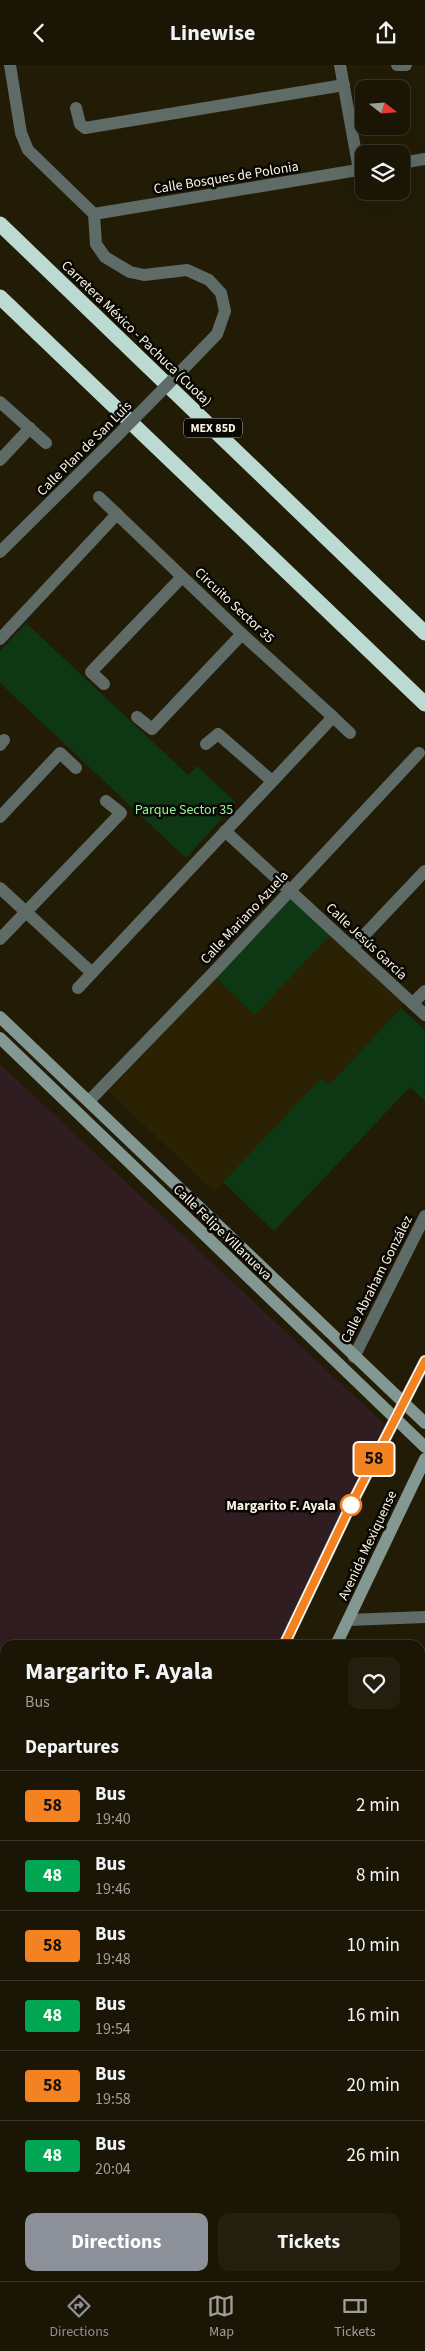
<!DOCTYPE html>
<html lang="en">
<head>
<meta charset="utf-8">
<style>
	:root { --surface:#1a1504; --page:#231e0e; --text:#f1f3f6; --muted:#9f9f9a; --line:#383426; --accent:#8c9099 }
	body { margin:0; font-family:"Source Sans 3",sans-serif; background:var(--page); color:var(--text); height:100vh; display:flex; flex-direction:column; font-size:19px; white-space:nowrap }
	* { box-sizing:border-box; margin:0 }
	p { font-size:16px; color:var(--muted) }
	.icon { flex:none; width:28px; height:28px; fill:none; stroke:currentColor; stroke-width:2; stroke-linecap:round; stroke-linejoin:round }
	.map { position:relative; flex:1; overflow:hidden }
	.sheet { position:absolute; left:0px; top:1575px; width:425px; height:641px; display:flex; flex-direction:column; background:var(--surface); border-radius:15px 15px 0 0; box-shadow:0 5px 20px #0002,0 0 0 1px var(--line) }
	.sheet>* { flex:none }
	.badge { padding:0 10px; border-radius:4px; font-size:18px; line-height:32px }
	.needle { width:32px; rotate:107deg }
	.fabs { position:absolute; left:355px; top:15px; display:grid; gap:10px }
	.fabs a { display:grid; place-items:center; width:55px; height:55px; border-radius:10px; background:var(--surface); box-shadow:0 5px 20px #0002,0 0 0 1px var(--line); font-size:25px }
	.map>.badge { position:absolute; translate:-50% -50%; box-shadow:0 0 0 2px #fff }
	h2 { padding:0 25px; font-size:19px; line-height:45px }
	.round { display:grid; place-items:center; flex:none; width:52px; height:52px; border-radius:10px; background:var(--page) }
	.overview { display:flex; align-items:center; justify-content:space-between; height:85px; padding:0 25px }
	h1 { font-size:24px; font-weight:700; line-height:38px }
	.primary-button { display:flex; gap:10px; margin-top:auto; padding:10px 25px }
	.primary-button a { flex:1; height:58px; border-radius:10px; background:var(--accent); color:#fff; font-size:20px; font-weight:700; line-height:58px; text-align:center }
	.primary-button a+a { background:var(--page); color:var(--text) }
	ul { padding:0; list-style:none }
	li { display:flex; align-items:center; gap:15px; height:70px; padding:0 25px; border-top:1px solid var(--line) }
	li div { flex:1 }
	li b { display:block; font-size:19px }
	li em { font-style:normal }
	li .badge { min-width:55px; font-weight:700; text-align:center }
	header { display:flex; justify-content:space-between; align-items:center; height:65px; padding:0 25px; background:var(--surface); font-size:22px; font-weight:700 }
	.dock { display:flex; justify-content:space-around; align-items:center; height:70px; border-top:1px solid var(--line); background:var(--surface); font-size:14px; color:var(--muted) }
	.dock a { display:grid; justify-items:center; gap:2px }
	.dock .selected { color:var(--accent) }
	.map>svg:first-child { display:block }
</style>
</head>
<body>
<header><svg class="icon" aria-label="back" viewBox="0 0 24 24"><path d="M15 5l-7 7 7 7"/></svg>Linewise<svg class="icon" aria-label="share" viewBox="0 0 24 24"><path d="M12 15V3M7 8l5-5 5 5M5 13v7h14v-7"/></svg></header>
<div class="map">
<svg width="425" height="2216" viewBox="0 0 425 2216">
	<rect width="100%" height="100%" fill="#221c06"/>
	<path fill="#301d22" d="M0,999L387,1362L282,1580H5V1630L0,1631Z"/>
	<path fill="#2b2204" d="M331,869L405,938L328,1021L321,1014L214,1127L109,1026L216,913Z"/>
	<g fill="#0e3814">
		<path d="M26,558L188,710L197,701L236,738L186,793L0,618V586Z"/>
		<path d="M291,833L331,869L255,950L216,913Z"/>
		<path d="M401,943L425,965V1036L410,1022L274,1166L223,1117L321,1013L329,1020Z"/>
		<path d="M425,1854V1925L420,1926V1864Z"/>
		<path d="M48,2211H225L226,2216H46Z"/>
	</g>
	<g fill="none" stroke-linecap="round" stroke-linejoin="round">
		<g stroke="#5e6b67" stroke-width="12">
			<path d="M10,0L21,68L28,85L94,149L96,179L105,192L130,207L144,210L187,205L209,215L221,228L225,246L217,269L188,299"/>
			<path d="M340,0L359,105"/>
			<path d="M397,0H406"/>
			<path d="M76,43L80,59L85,63L344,20"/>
			<path d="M401,98L425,94"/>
			<path d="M94,149L364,104"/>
			<path d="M0,337L46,378"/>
			<path d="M0,395L30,363"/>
			<path d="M0,487L115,373"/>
			<path d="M0,574L117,449"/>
			<path d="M104,619L91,607L182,512"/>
			<path d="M137,652L152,664L242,569"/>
			<path d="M333,652L350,668"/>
			<path d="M206,679L218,669L272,716"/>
			<path d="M0,680L4,675"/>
			<path d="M0,752L60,688L76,703"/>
			<path d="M225,766L425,950"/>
			<path d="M0,823L92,908L333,652L242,569L99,432"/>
			<path d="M0,874L121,748L106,736"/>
			<path d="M352,883L425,806"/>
			<path d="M78,923L92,908"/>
			<path d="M413,938L425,926"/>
			<path d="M89,1036L214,907L419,688"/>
			<path d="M354,1292L425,1151"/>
			<path d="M348,1555L425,1552"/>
			<path d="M420,1619L425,1608"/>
			<path d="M0,1644L5,1643"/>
			<path d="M420,1794L425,1796"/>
			<path d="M0,1836H5"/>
			<path d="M420,1837L425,1827"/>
			<path d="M420,1938L425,1937"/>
			<path d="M420,2033L425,2032"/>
			<path d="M420,2051L425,2050"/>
			<path d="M235,2211L236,2216"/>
		</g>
		<g stroke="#839892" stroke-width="12">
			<path d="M0,952L425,1358"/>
			<path d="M0,973L425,1382"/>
			<path d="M284,1580L349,1444L425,1296"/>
			<path d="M336,1580L425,1394"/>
			<path d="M0,2130L5,2129"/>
			<path d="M0,2146L5,2145"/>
			<path d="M0,2172L5,2162"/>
			<path d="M28,2216L30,2211"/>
		</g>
		<g stroke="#bbdbd2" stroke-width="15">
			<path d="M0,159L425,568"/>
			<path d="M0,232L425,639"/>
		</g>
		<path stroke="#5e6b67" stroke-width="12" d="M115,373L188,299"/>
	</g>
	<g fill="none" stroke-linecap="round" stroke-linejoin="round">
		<defs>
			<path id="line" d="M284,1580L349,1444L425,1296"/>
		</defs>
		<use href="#line" stroke="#fff" stroke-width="11"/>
		<use href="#line" stroke="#f58220" stroke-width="8"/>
	</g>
	<circle fill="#fff" stroke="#f58220" stroke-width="2.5" cx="351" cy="1440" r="10"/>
	<g text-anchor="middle" stroke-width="5" stroke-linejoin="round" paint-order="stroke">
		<rect fill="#090702" stroke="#b1ada2" stroke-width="1" x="184" y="353.5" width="58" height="19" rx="4"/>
		<g font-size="12" font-weight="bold" fill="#f9f4e7">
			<text x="213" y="367">MEX 85D</text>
		</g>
		<g font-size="14" fill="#f9f4e7" stroke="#090702">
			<text transform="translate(226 112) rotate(-9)" y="5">Calle Bosques de Polonia</text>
			<text transform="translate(137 268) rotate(44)" y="5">Carretera México - Pachuca (Cuota)</text>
			<text transform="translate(84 383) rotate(-45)" y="5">Calle Plan de San Luis</text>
			<text transform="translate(235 540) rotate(43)" y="5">Circuito Sector 35</text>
			<text transform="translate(244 852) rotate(-47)" y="5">Calle Mariano Azuela</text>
			<text transform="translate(367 876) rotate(43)" y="5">Calle Jesús García</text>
			<text transform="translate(223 1167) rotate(44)" y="5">Calle Felipe Villanueva</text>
			<text transform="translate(376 1214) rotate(-63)" y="5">Calle Abraham González</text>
			<text transform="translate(367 1480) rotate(-65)" y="5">Avenida Mexiquense</text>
		</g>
		<g font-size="14" fill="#91f799" stroke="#090702">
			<text x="184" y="749">Parque Sector 35</text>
		</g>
		<g font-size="14" font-weight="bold" fill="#f9f4e7" stroke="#090702" text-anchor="end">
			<text x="336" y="1445">Margarito F. Ayala</text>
		</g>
	</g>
</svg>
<div class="fabs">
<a><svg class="needle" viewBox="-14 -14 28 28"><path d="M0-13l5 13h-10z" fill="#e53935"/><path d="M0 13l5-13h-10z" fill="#9f9f9a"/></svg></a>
<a><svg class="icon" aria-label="layers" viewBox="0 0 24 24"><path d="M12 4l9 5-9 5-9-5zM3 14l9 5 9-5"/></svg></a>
</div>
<b class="badge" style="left:374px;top:1394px;background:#f58220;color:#111">58</b>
<section class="sheet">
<div class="overview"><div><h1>Margarito F. Ayala</h1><p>Bus</p></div><a class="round"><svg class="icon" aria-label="heart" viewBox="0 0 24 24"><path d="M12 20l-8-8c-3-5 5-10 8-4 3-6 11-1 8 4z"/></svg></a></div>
<h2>Departures</h2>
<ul>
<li><span class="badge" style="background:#f58220;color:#111">58</span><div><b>Bus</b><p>19:40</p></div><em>2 min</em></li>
<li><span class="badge" style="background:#00a651;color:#fff">48</span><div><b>Bus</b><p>19:46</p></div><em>8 min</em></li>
<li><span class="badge" style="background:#f58220;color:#111">58</span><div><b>Bus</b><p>19:48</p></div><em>10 min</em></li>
<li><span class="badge" style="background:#00a651;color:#fff">48</span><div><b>Bus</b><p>19:54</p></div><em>16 min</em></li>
<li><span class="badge" style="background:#f58220;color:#111">58</span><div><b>Bus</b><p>19:58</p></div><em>20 min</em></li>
<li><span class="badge" style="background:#00a651;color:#fff">48</span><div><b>Bus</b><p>20:04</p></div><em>26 min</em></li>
</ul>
<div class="primary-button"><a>Directions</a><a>Tickets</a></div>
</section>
</div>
<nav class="dock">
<a class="selected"><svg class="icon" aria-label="directions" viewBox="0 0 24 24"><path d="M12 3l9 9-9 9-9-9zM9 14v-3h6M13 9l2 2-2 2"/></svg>Directions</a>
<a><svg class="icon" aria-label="map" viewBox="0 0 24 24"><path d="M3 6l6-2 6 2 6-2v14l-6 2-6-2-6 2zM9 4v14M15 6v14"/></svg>Map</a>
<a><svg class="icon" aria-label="tickets" viewBox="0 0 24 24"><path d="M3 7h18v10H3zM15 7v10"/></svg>Tickets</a>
</nav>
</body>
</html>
